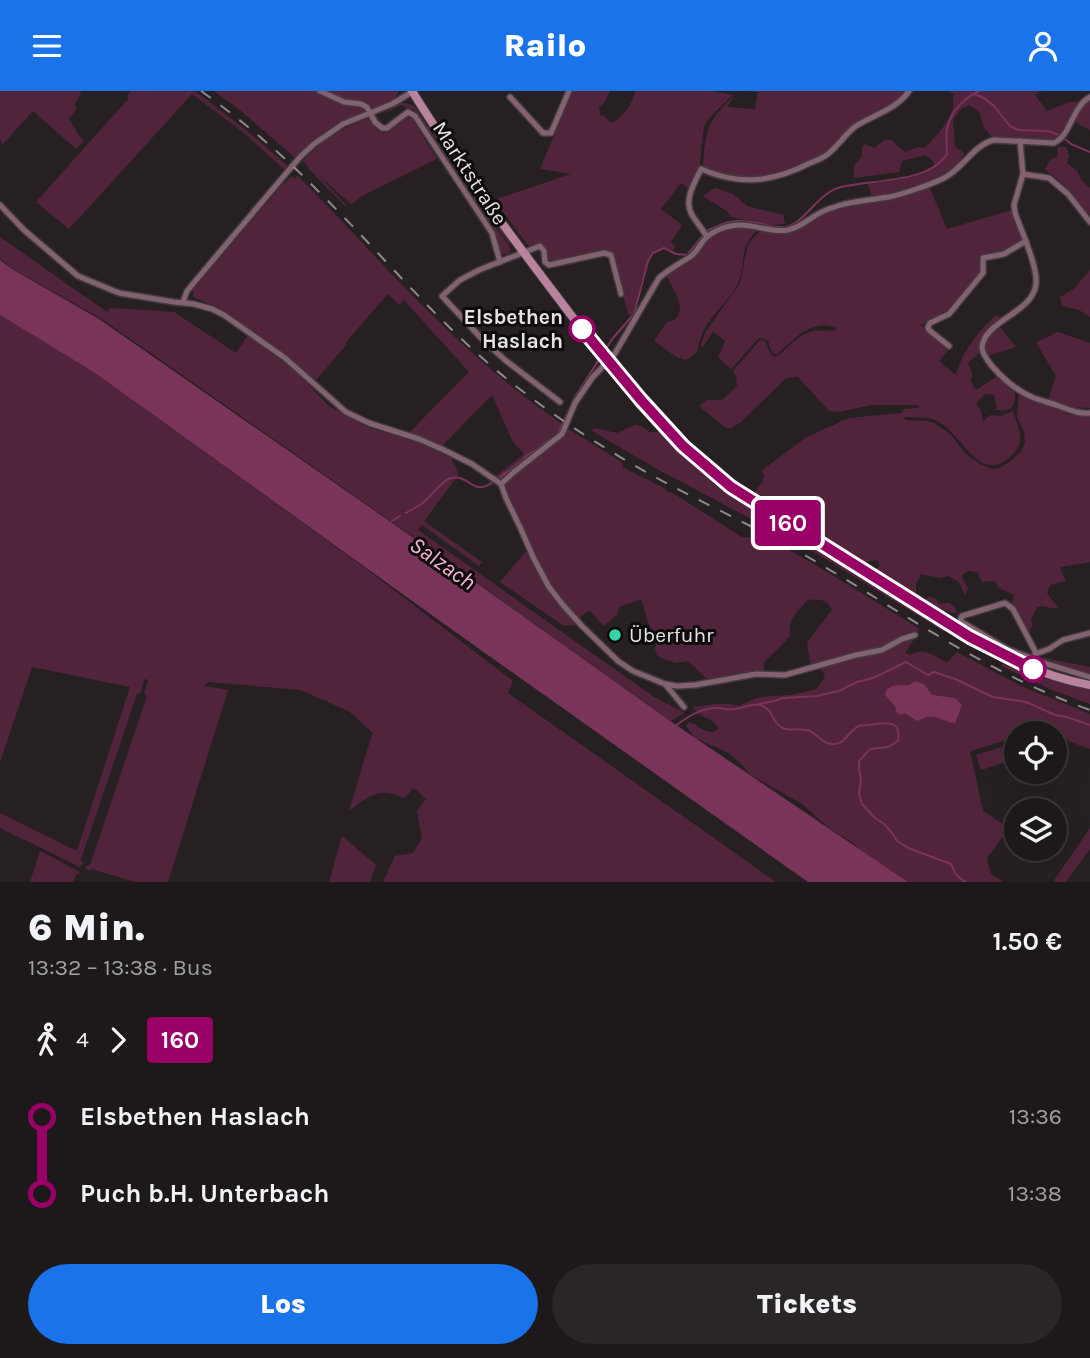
<!DOCTYPE html>
<html lang="de">
<head>
<meta charset="utf-8">
<style>
	:root { --surface:#1d181a; --page:#2a2527; --text:#f1f3f6; --muted:#a0a0a2; --line:#3b3739; --accent:#1a73e8 }
	body { margin:0; font-family:Karla,sans-serif; background:var(--page); color:var(--text); height:100vh; display:flex; flex-direction:column; font-size:26px; white-space:nowrap }
	* { box-sizing:border-box; margin:0 }
	p { font-size:23px; color:var(--muted) }
	.icon { flex:none; width:38px; height:38px; fill:none; stroke:currentColor; stroke-width:2; stroke-linecap:round; stroke-linejoin:round }
	.map { position:relative; height:791px; overflow:hidden }
	.side { display:flex; flex-direction:column; background:var(--surface); flex:1 }
	.side>* { flex:none }
	.badge { padding:0 14px; border-radius:5px; font-size:24px; line-height:46px }
	.buttons { position:absolute; left:1004px; top:630px; display:grid; gap:14px }
	.buttons a { display:grid; place-items:center; width:63px; height:63px; border-radius:50%; background:var(--surface); box-shadow:0 7px 28px #0002,0 0 0 2px var(--line); font-size:35px }
	.map>.badge { position:absolute; translate:-50% -50%; box-shadow:0 0 0 4px #fff }
	.legs { display:flex; align-items:center; gap:10px; height:77px; padding:0 28px; font-size:23px }
	.legs p { margin-inline-start:auto }
	.summary { display:flex; align-items:center; justify-content:space-between; height:119px; padding:0 28px }
	h1 { font-size:38px; font-weight:800; line-height:52px }
	.cta { display:flex; gap:14px; margin-top:auto; padding:14px 28px }
	.cta a { flex:1; height:80px; border-radius:42px; background:var(--accent); color:#fff; font-size:28px; font-weight:800; line-height:80px; text-align:center }
	.cta a+a { background:var(--page); color:var(--text) }
	ul { padding:0 28px; list-style:none }
	li { display:flex; align-items:center; gap:24px; height:77px; font-size:26px }
	li i { display:grid; place-items:center; width:10px; height:100%; margin:0 9px; background:currentColor }
	li i::after { content:''; width:18px; height:18px; margin:-9px; border:5px solid; border-radius:50%; background:var(--surface) }
	li p { margin-inline-start:auto }
	li:first-child i { background:linear-gradient(#0000 50%,currentColor 0) }
	li:last-child i { background:linear-gradient(currentColor 50%,#0000 0) }
	header { display:flex; justify-content:space-between; align-items:center; height:91px; padding:0 28px; background:var(--accent); color:#fff; font-size:32px; font-weight:800 }
	.map>svg:first-child { display:block }
</style>
</head>
<body>
<header><svg class="icon" aria-label="menu" viewBox="0 0 24 24"><path d="M4 6h16M4 12h16M4 18h16"/></svg>Railo<svg class="icon" aria-label="person" viewBox="0 0 24 24"><circle cx="12" cy="8" r="4"/><path d="M4 21q1-7 8-7t8 7"/></svg></header>
<div class="map">
<svg width="1090" height="791" viewBox="0 0 1090 791">
	<rect width="100%" height="100%" fill="#272023"/>
	<g fill="#52243c">
		<path d="M0,0H80L81,2L75,13L76,18L69,28L79,45L84,50L76,58L33,20L2,54L0,47Z"/>
		<path d="M131,0H195L246,39L288,75L285,79L244,42L192,3L69,138L36,111L129,7L127,5Z"/>
		<path d="M214,0H318L364,16L366,19C335,32 318,43 295,67L245,23Z"/>
		<path d="M325,0H399L394,8L375,18L367,12L339,7Z"/>
		<path d="M573,0H610L605,11L599,16L600,24L604,25L611,32C621,28 634,12 635,0H711L733,4L710,26L704,35L699,79L689,98L681,92L661,118L682,134L671,151L675,156L673,159C667,158 662,156 656,160C644,168 637,209 633,224L628,223L613,163L605,159L552,170L549,169L545,155L542,152L530,155L527,153L494,109L571,83L540,78Z"/>
		<path d="M746,0H907L905,4L886,17L859,32L824,65L781,83L750,87L727,86L705,77L703,74C706,38 707,30 735,4L727,16L755,18L758,1Z"/>
		<path d="M948,0H1041L1035,4L1047,20L1069,11H1080L1072,21L1061,45L1055,49L992,46L984,37L980,22L969,14L961,18L953,28L955,56L964,62C958,86 894,102 872,105L868,93C890,90 915,89 934,76L933,70L926,64L902,70L899,81L854,87V75L862,66V57L864,53L874,57L885,49H891L905,61L919,56L924,57C934,49 948,32 952,20C954,15 952,9 954,3Z"/>
		<path d="M1090,9V39L1073,30L1078,22Z"/>
		<path d="M401,12L410,13L416,17L465,93L509,155L511,159L508,163H502L493,138L415,20L412,17H406L403,14H401L382,24Z"/>
		<path d="M407,27L412,28L437,68L366,103L351,113L317,83L346,114L345,115L307,76L308,75L303,70C324,48 338,40 365,28L370,29C385,54 389,36 407,27Z"/>
		<path d="M437,46L509,149L510,154L471,99Z"/>
		<path d="M1058,56H1066L1069,65L1067,72L1078,81L1081,89L1090,97V124L1063,93L1045,78L1050,69L1057,66Z"/>
		<path d="M297,84C337,123 373,165 412,204C458,251 508,296 562,333C558,343 548,348 542,357L500,389L495,386L524,363L513,351L492,304L442,355L409,342L469,281L404,209L399,214L388,203L345,252L346,254L316,289L251,239L219,217L193,206V199L282,94L292,85L295,88Z"/>
		<path d="M929,95L947,138L1012,119L1023,150L1005,161L981,164V180L977,188L951,218L921,234L949,258L939,270L956,284C964,258 976,243 996,224L1002,228C990,238 982,245 980,261L968,272L973,285L970,289L976,299L998,285L1015,299C1015,316 1014,321 995,319L997,317L994,304L985,303L976,312L981,320L983,330L991,324L1000,325L1013,320C1018,337 1027,351 1011,365C979,396 961,340 937,330C928,325 915,327 904,326L905,329L926,330L934,332L950,343L967,364L980,373L993,378L1002,376L1012,369L1022,359L1025,351L1024,341L1017,326L1019,302L1045,311L1069,324H1090V471L1060,476L1066,490L1050,494L1047,502L1058,517C1051,519 1045,513 1037,516L1031,528L1032,535L1029,541L1012,514L1014,504L999,497L995,490L982,491L977,481L968,480L963,483L962,487L968,497L965,505L959,491L948,485L940,487L921,483L916,494V502L925,508L929,506L935,507L939,513L949,512L955,516L957,522C942,524 892,489 876,479L880,474L877,469L861,472L755,405L754,402L763,390L764,384L761,380L805,347L849,327L901,322L904,318L919,317L917,314H871L839,321L829,320L798,286L786,287L741,331L730,338L723,335L699,315L707,309H722L737,295L736,285L733,280L759,250L763,249C769,254 768,262 774,266C782,263 786,257 792,252C806,239 817,238 835,240L836,237C811,227 794,249 776,264L772,261L768,250L761,247L758,248L731,278L718,266L725,250L713,241L702,257L701,253L705,242L740,192L748,153L757,143L762,139L789,141L824,123L854,113L884,110Z"/>
		<path d="M715,97L733,103L747,115L783,124L785,133L770,134L731,126L728,121L703,105Z"/>
		<path d="M739,135L751,136L753,139H757C738,159 747,167 739,190C732,207 716,219 706,235C701,243 699,251 697,261L686,269L678,267L654,250L667,231C693,227 673,197 666,184L679,174L689,171L697,162L704,151L711,145L721,139Z"/>
		<path d="M0,146L107,221L111,217L174,221L236,262L248,244L297,282L329,315L367,336L417,351L451,367L459,383L424,430L482,471L479,475L422,434L418,439L654,606L685,622L671,630L388,428L135,251L100,227L13,178L0,168Z"/>
		<path d="M1090,179V226L1079,219L1062,215L1060,206L1074,198Z"/>
		<path d="M0,224L95,282L365,477L513,590L508,602L776,791H383L395,765L413,762L422,747L417,720L426,708L414,697L404,707C379,695 369,705 349,720L372,643H374L350,621L301,599L209,591L204,595L228,599L168,791H135L92,778L90,780L86,778V775L90,774L147,605L144,603L148,589L144,588L141,602L137,603L81,768L83,773L80,776L0,737V722L77,760L130,596L32,576L0,671Z"/>
		<path d="M999,235L1016,256L987,265C980,253 991,243 999,235Z"/>
		<path d="M1058,241L1090,252V317L1072,316L1048,309L1056,285L1036,251Z"/>
		<path d="M635,334L641,335L649,341H662L666,343L694,371L728,399C779,432 830,463 881,495C948,537 1012,581 1090,598V613L1052,599L1001,575L1004,572L946,538L943,540L819,464L659,379L592,340L594,337L617,342Z"/>
		<path d="M567,337L623,372L622,376L664,397L669,402L671,401L742,446L769,448L814,473L920,538L916,543L882,558L811,575L807,551L832,519C827,508 819,508 808,509C798,521 787,527 790,544L784,552L765,570L763,581L708,589L688,570L676,572L658,566L655,559L657,550L650,538L641,508L619,516L617,524L604,535L589,519L578,528L562,509L539,475L522,435L507,405L505,396L509,388L540,362L561,348Z"/>
		<path d="M528,458L546,495L575,532V534L564,535L500,491Z"/>
		<path d="M916,545L905,562C916,565 906,564 917,561C929,559 937,566 947,572L957,561L1021,595L1090,623V658L1055,645V642H1048L1039,639L1028,642H1017V646L970,660L983,720L1017,742V748L1008,742L1002,747L987,767L991,783L1003,791H904L866,765L853,752L828,736L802,713L751,684L741,673L729,662L695,647L686,635L689,631C701,635 698,640 714,641L719,637C717,635 715,632 712,630C705,625 698,625 693,616L715,613H729L739,615L759,606L790,604L805,601L816,598L825,587L821,575L875,562L902,548Z"/>
		<path d="M1040,566L1090,576V583L1048,571Z"/>
		<path d="M1002,656L1006,671L981,679L976,664Z"/>
		<path d="M1090,737V758L1066,791H1053Z"/>
		<path d="M342,745L376,774L370,791H329Z"/>
		<path d="M40,760L80,781L76,784L73,791H30Z"/>
	</g>
	<g fill="#7a3459">
		<path d="M0,169L12,178L99,228L391,431L676,634L908,791H808L461,545L95,282L0,224Z"/>
		<path d="M915,590L924,593L932,604L955,607L962,614L955,632C946,632 936,623 927,626C923,627 921,629 917,630L905,622L901,624L897,622L895,615L885,604L886,599C894,592 899,595 909,594Z"/>
	</g>
	<g fill="none" stroke-linecap="round" stroke-linejoin="round">
		<g stroke="#7a3459" stroke-width="2">
			<path d="M974,3L984,7L994,15L1010,35L1018,39L1048,40L1059,44"/>
			<path d="M1065,48L1071,53L1090,61"/>
			<path d="M707,140C729,128 739,128 763,133C770,135 778,137 785,136C805,133 817,102 841,96C872,88 928,93 947,63C947,54 945,42 948,34C952,19 966,6 979,0"/>
			<path d="M603,262L613,247L634,223L648,170L653,162L664,157L676,163L687,164L703,144"/>
			<path d="M543,353L557,344L575,306L600,267"/>
			<path d="M499,387L522,370L527,364L539,357"/>
			<path d="M406,422C412,418 420,415 425,410C433,403 441,390 451,387C470,383 472,406 493,391"/>
			<path d="M392,430L400,425"/>
			<path d="M759,613L774,610L783,607L817,605L839,600L857,591L873,587L906,571L928,584L934,581L955,588L993,606L1026,611L1055,624L1067,626L1090,634"/>
			<path d="M674,636C687,626 702,616 719,617C724,618 729,619 735,618C745,617 757,609 766,617C774,623 773,633 783,637C791,641 801,636 810,640C818,644 822,653 833,653C845,654 849,639 859,635C861,634 866,634 869,634C884,632 902,627 898,650L888,656L870,658L859,670V679L861,688L859,703L862,713L875,727L884,733L892,742L897,750L908,757L951,773C955,782 957,787 966,791"/>
		</g>
		<defs>
			<g id="street">
				<path d="M320,0L344,11L361,13L367,16L375,31L382,37H387L408,21L415,25L492,142L500,171"/>
				<path d="M510,6L543,42H551L569,0"/>
				<path d="M1020,50L1023,83L1014,114L1015,122C1021,139 1038,176 1036,193C1033,222 985,229 982,256C982,263 988,270 992,275C1004,289 1017,300 1034,307C1042,310 1051,312 1059,315C1070,319 1078,323 1090,322"/>
				<path d="M1023,83L1049,87L1068,103L1090,131"/>
				<path d="M0,114L24,139L78,185L119,202L174,211L194,213L212,218L224,224L285,267L346,321L369,332L419,348L444,359L472,373L501,393"/>
				<path d="M707,146C702,137 695,130 691,122C684,108 695,91 701,78C740,95 773,91 810,72C817,69 824,67 829,62C839,54 845,43 856,35C873,24 897,18 909,0"/>
				<path d="M183,211L187,200L229,150L300,66L314,53L343,33L392,13L412,1"/>
				<path d="M949,255L929,239L928,236L930,232L949,223L983,182V167L1004,163L1026,150"/>
				<path d="M560,311L505,269L482,248L442,205L460,189L479,179L540,155L544,160L545,171L549,174L604,162L611,164L621,203"/>
				<path d="M501,393L514,381L562,343L575,312L592,287L614,264L659,187C669,178 679,173 690,166C696,162 699,156 703,150C712,139 728,134 741,134C757,134 772,142 788,139C802,136 813,124 826,119C845,111 868,109 889,106C903,103 930,94 944,87C963,78 973,54 994,49L1054,52C1072,43 1071,17 1090,6"/>
				<path d="M501,393L506,407L520,436L534,468L549,496L563,514L581,534L618,570L633,580L665,593L684,616"/>
				<path d="M1036,562L1013,518L1005,512L962,525L960,530L1007,558L1047,573L1090,586"/>
				<path d="M1035,563L1049,558L1063,549L1090,542"/>
				<path d="M665,593L677,595L695,594L756,583L785,584L856,564L882,559L902,548L915,544"/>
			</g>
			<path id="secondary" d="M412,0C454,68 501,132 549,195C605,269 669,356 748,407C801,440 854,474 907,507C965,543 1022,582 1090,594"/>
		</defs>
		<use href="#street" stroke="#423b3e" stroke-width="8"/>
		<use href="#secondary" stroke="#423b3e" stroke-width="10"/>
		<use href="#street" stroke="#826170" stroke-width="5"/>
		<use href="#secondary" stroke="#b9839d" stroke-width="8"/>
		<path stroke="#8e888b" stroke-width="2" stroke-dasharray="12 12" stroke-linecap="butt" d="M201,0C243,30 282,63 318,100C378,159 431,224 496,279C545,320 599,355 655,386C703,412 753,435 801,462C897,517 985,582 1090,619"/>
	</g>
	<g fill="none" stroke-linecap="round" stroke-linejoin="round">
		<defs>
			<path id="line-1" d="M582,238L641,309L683,355L731,396L970,546L1033,578"/>
		</defs>
		<use href="#line-1" stroke="#fff" stroke-width="16"/>
		<use href="#line-1" stroke="#906" stroke-width="10"/>
	</g>
	<g fill="#fff" stroke="#906" stroke-width="3.5">
		<circle cx="582" cy="238" r="12"/>
		<circle cx="1033" cy="578" r="12"/>
	</g>
	<circle fill="#34d4a8" stroke="#0e0b0c" stroke-width="2.5" cx="615" cy="544" r="7"/>
	<g text-anchor="middle" stroke-width="6" stroke-linejoin="round" paint-order="stroke">
		<g font-size="21" fill="#e6e1e3" stroke="#0e0b0c">
			<text transform="translate(470 82) rotate(57)" y="7">Marktstraße</text>
		</g>
		<g font-size="21" font-weight="bold" fill="#e6e1e3" stroke="#0e0b0c" text-anchor="end">
			<text x="563" y="233">Elsbethen<tspan x="563" dy="24">Haslach</tspan></text>
		</g>
		<g font-size="21" fill="#e6e1e3" stroke="#0e0b0c" text-anchor="start">
			<text x="629" y="551">Überfuhr</text>
		</g>
		<g font-size="23" font-style="italic" fill="#f5b5d3" stroke="#0e0b0c">
			<text transform="translate(443 472) rotate(35)" y="8">Salzach</text>
		</g>
	</g>
</svg>
<div class="buttons">
<a><svg class="icon" aria-label="locate" viewBox="0 0 24 24"><circle cx="12" cy="12" r="6"/><path d="M12 2v4M12 18v4M2 12h4M18 12h4"/></svg></a>
<a><svg class="icon" aria-label="layers" viewBox="0 0 24 24"><path d="M12 4l9 5-9 5-9-5zM3 14l9 5 9-5"/></svg></a>
</div>
<b class="badge" style="left:788px;top:432px;background:#906;color:#fff">160</b>
</div>
<section class="side">
<div class="summary"><div><h1>6 Min.</h1><p>13:32 – 13:38 · Bus</p></div><b>1.50 €</b></div>
<div class="legs"><svg class="icon" aria-label="walk" viewBox="0 0 24 24"><circle cx="13" cy="4" r="2"/><path d="M13 8l-2 6 4 7M11 14l-3 7M7 12l3-4h3l4 4"/></svg>4<svg class="icon" aria-label="forward" viewBox="0 0 24 24"><path d="M9 5l7 7-7 7"/></svg><b class="badge" style="background:#906;color:#fff">160</b></div>
<ul>
<li><i style="color:#906"></i><b>Elsbethen Haslach</b><p>13:36</p></li>
<li><i style="color:#906"></i><b>Puch b.H. Unterbach</b><p>13:38</p></li>
</ul>
<div class="cta"><a>Los</a><a>Tickets</a></div>
</section>
</body>
</html>
